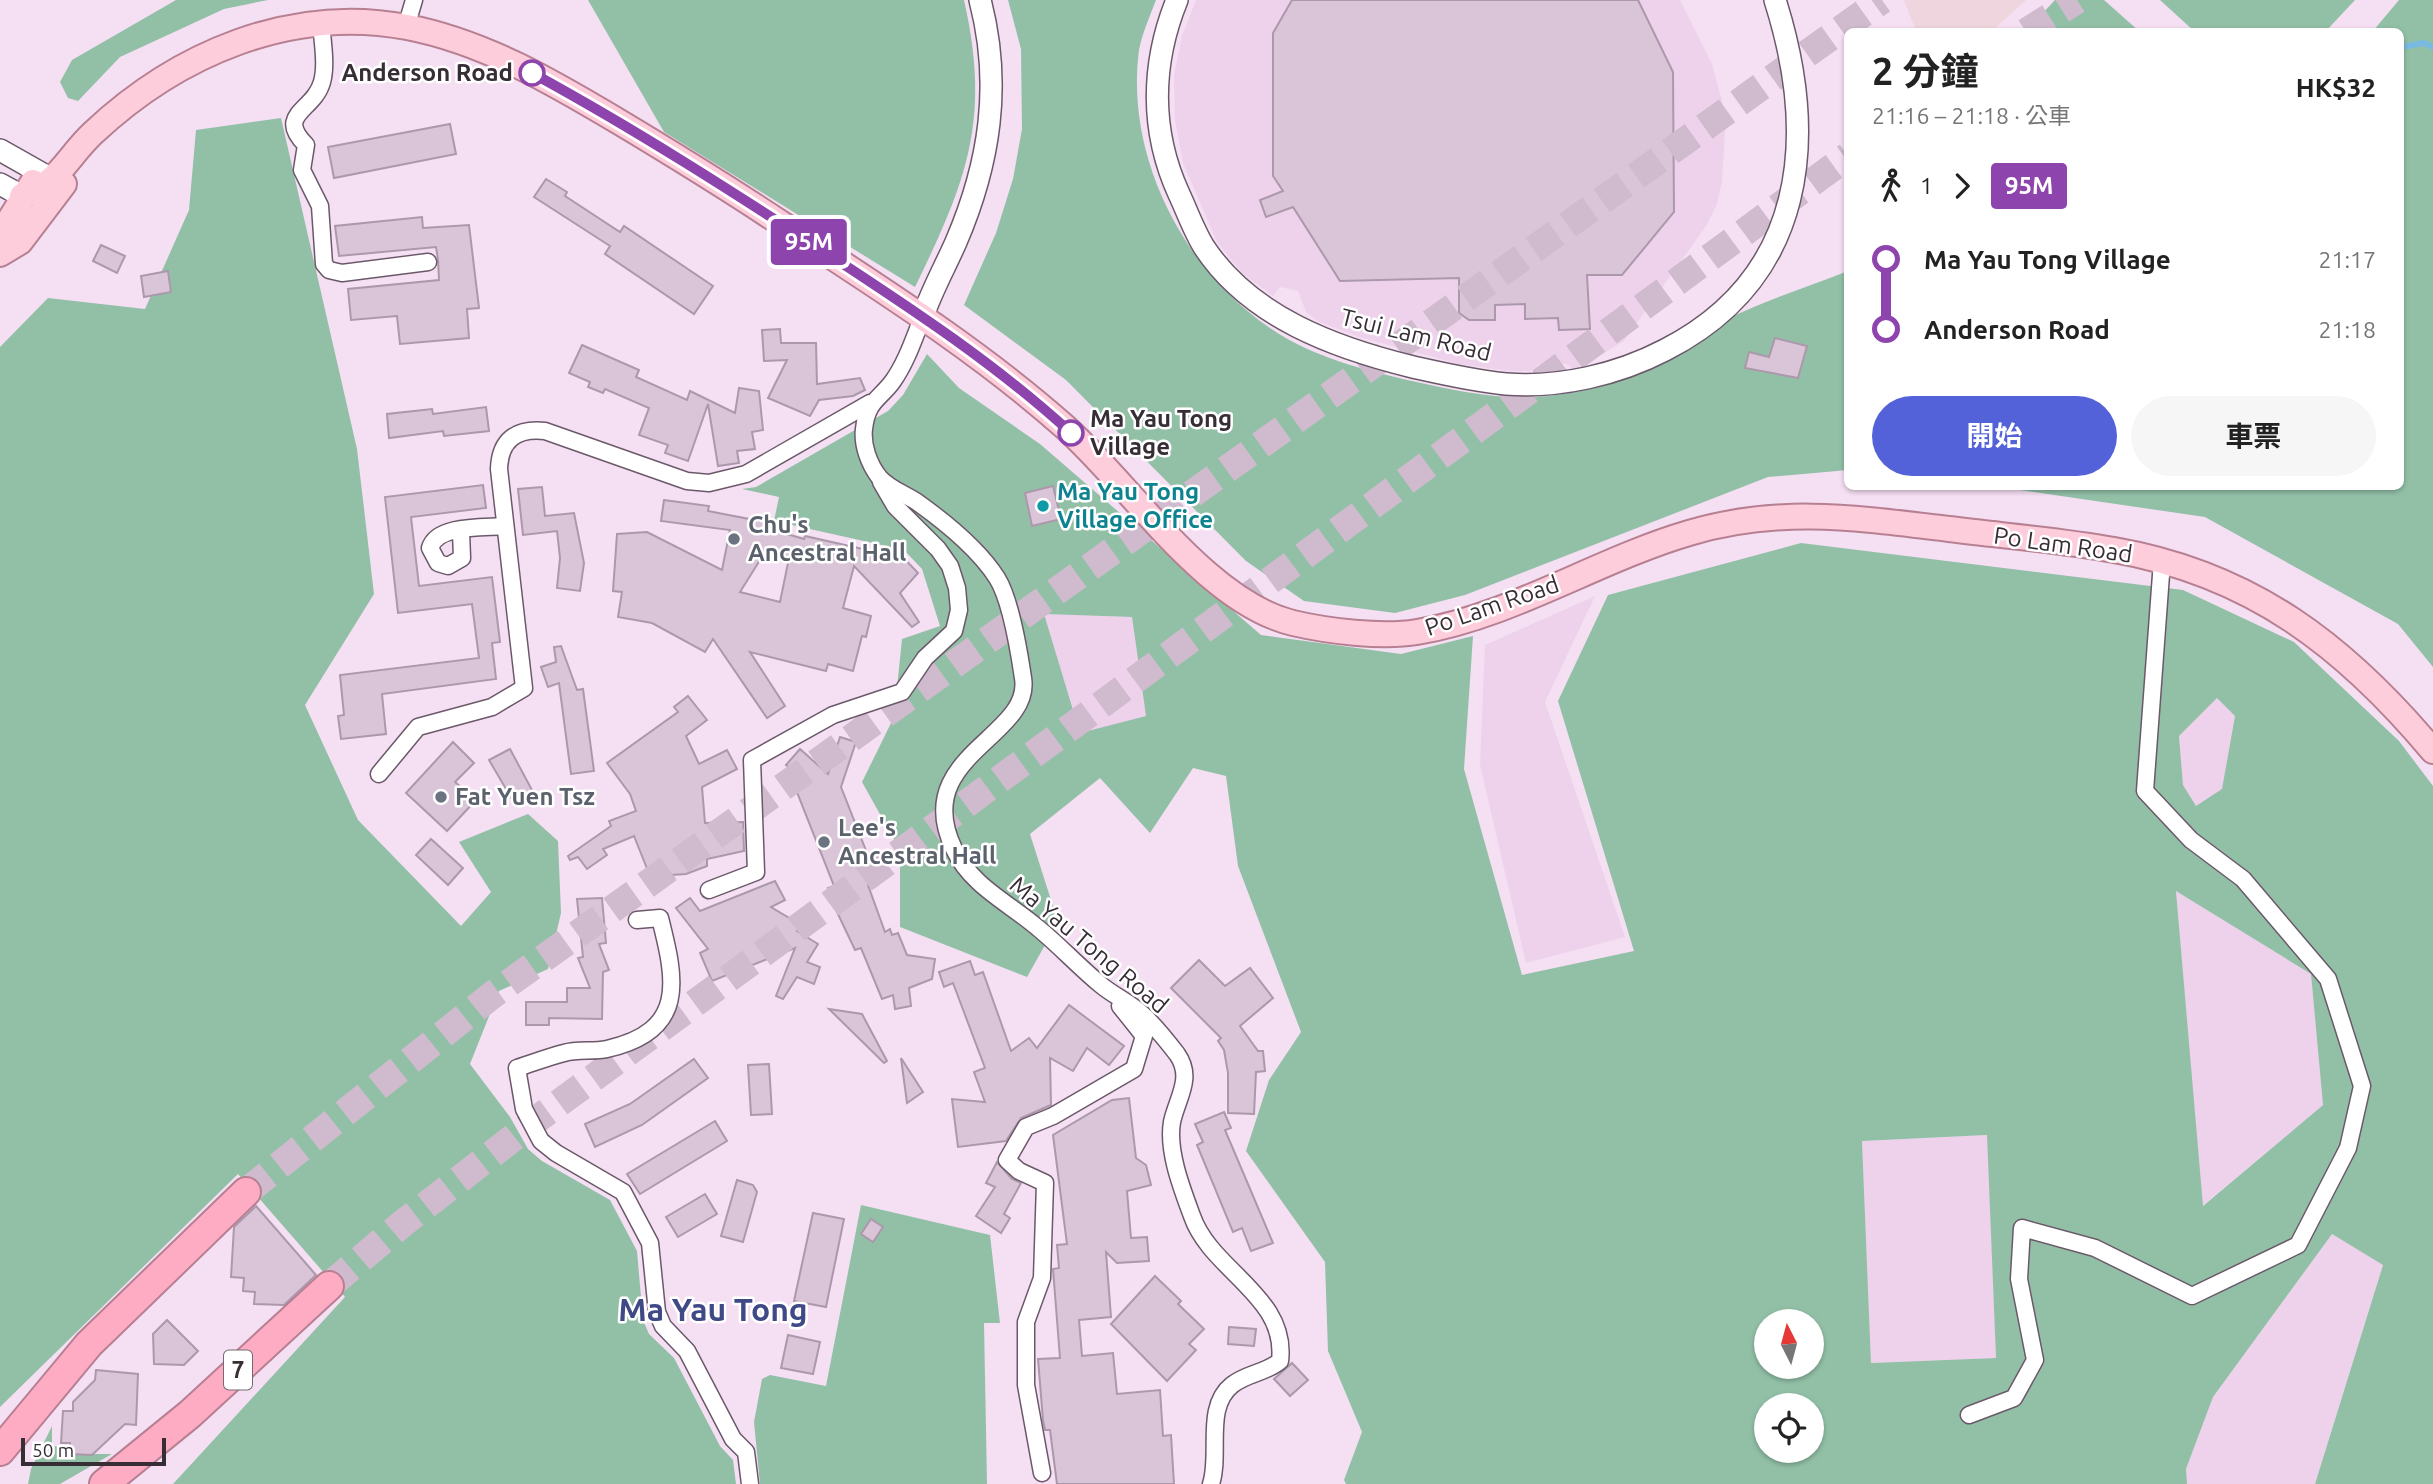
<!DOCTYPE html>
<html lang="zh-TW">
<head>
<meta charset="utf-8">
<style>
	:root { --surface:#fff; --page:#f6f6f6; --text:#222; --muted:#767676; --accent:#5362d8 }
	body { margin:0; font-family:Ubuntu,"Noto Sans TC",sans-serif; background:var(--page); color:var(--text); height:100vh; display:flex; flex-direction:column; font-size:26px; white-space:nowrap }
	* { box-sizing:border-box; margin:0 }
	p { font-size:23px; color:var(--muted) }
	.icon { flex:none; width:38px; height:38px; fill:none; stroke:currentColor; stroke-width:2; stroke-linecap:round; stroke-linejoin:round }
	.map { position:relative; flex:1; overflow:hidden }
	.side { position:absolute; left:1844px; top:28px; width:560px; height:462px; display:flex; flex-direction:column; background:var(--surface); border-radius:10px; box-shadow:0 2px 5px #0004 }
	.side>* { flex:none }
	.badge { padding:0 14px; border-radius:5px; font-size:24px; line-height:46px }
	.needle { width:46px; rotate:354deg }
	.tools { position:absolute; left:1754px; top:1309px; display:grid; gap:14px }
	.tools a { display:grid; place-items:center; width:70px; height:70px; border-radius:50%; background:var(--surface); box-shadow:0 2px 5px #0004; font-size:35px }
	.scale { position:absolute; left:21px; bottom:18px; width:145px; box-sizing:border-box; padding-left:7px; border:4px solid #362d35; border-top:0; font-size:19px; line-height:24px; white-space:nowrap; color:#362d35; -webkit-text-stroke:5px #fff; paint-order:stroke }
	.map>.badge { position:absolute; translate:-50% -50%; box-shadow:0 0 0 4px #fff }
	.legs { display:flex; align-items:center; gap:10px; height:77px; padding:0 28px; font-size:23px }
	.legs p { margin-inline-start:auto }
	.head { display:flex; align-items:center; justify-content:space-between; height:119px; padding:0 28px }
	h1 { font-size:38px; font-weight:700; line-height:52px }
	.primary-button { display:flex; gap:14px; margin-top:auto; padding:14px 28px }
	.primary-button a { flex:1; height:80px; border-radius:42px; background:var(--accent); color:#fff; font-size:28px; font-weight:700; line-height:80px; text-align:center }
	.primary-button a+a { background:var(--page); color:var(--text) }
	ul { padding:0 28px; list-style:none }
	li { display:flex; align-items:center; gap:24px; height:70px; font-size:26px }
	li i { display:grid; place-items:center; width:10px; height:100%; margin:0 9px; background:currentColor }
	li i::after { content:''; width:18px; height:18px; margin:-9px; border:5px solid; border-radius:50%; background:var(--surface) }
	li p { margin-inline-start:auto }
	li:first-child i { background:linear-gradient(#0000 50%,currentColor 0) }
	li:last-child i { background:linear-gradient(currentColor 50%,#0000 0) }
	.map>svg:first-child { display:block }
</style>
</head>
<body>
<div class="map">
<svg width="2433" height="1484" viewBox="0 0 2433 1484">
	<rect width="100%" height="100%" fill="#f5dff3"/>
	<g fill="#eed2ec">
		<path d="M1196,0H1680L1712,64L1726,116L1722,181L1717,204L1706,226L1624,341L1574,371L1567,364H1540L1530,371H1509L1459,364L1359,337L1319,322L1306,312L1298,291L1280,287L1273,296L1242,273L1217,242L1183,163L1175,120L1174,75L1182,36Z"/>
		<path d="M1595,596L1545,702L1625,937L1526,963L1480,765L1485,645Z"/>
		<path d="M1043,614L1132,617L1146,716L1081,734Z"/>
		<path d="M2217,697L2235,715L2222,790L2196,807L2183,785L2179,736Z"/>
		<path d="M2176,890L2311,974L2323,1105L2202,1206Z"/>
		<path d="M1988,1135L1996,1358L1871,1363L1862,1141Z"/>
		<path d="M2332,1234L2383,1264L2315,1484H2187L2186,1469L2213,1397Z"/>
	</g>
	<path fill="#efd5dd" d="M1904,0H2026L1991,32L1916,31Z"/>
	<g fill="#92c0a7" fill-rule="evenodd">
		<path d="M176,0H268L224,9L120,57L78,101L68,98L60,82L72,60Z"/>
		<path d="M588,0H964C991,120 967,180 915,287L664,132Z"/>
		<path d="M1008,0H1156C1150,16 1142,34 1139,50C1125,156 1183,269 1270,328C1312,357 1364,370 1412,381C1457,391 1502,401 1548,396C1595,391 1644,376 1682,351C1697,341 1710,327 1725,320C1764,301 1807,287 1848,271V470L1768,477L1465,595L1395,613L1304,601L1246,561L1066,380L964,305L996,233L1013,179L1022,129L1021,49Z"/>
		<path d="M2055,0H2104L2139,31H2026Z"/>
		<path d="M2160,0H2355L2326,31L2195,32Z"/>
		<path d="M2399,0H2433V667L2398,624L2205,517L1999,487L2401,486V32L2373,31Z"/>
		<path d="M281,118L357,449L374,594L305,705L358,820L461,926L491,892L459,842L528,814L558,841L561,913L548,969L499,991L470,1064L510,1117L528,1149L542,1161L610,1200L637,1251L643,1320L649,1334L674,1358L720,1446L733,1460L736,1484H173L345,1297L238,1174L0,1407V347L48,298L145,309L189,210L196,130Z"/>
		<path d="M927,354L959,388L1040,444L1261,635L1401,654L1473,636L1464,769L1522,975L1634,951L1558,701L1608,595L1801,543L2183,590L2294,642L2399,741L2433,786V1484H2315L2383,1265L2332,1234L2213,1397L2186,1469L2187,1484H1346L1344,1480L1362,1432L1328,1351L1325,1262L1246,1151L1269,1080L1301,1032L1238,866L1226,776L1193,768L1150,833L1100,778L1030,834L1058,922L1027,977L900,927V850L862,782L894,717L902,639L940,626L922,569L904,550L774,521L779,497L742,489L756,487L888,411L903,395ZM1053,486L1032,525L1025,493ZM1044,614L1132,617L1146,716L1080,733ZM2217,698L2235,716L2222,789L2196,806L2183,785L2179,736ZM2176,891L2311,974L2323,1105L2203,1206ZM1987,1135L1996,1358L1871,1363L1862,1141ZM1766,1321H1811V1367H1766ZM1766,1405H1811V1451H1766Z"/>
		<path d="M861,1205L990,1235L1000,1323H984L987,1484H760L754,1422L762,1379L770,1375L826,1386Z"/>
		<path d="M52,1426V1446L70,1447V1454H112L60,1484H28L31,1469Z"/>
	</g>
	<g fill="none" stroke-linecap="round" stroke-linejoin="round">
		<path stroke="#79bae0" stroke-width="6" d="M2401,47L2424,43L2433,47"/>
	</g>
	<g fill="#d9c4d8" stroke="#ac98ab" stroke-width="2" fill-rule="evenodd">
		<path d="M1292,0H1638L1673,72L1674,212L1622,275H1587L1590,329L1559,330L1558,318L1525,319V304L1495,305V320H1469L1459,313V278L1340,281L1293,207L1266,217L1260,200L1283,191L1273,176V33Z"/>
		<path d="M450,124L456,154L334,178L328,147Z"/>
		<path d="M546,179L567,192L565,196L620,232L624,226L713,286L694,314L605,254L610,246L534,197Z"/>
		<path d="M422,217L423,228L469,225L479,308L467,309L469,338L400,344L397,316L351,320L348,289L439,280L438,260L436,247L339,256L335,226Z"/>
		<path d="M101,245L125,256L117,273L93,261Z"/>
		<path d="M168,271L171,292L144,297L141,276Z"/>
		<path d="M780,329L781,343H816L817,384L860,378L865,390L853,396L819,400L810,416L768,398L787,360L764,361L762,330Z"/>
		<path d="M1775,338L1807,346L1798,378L1745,368L1749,352L1769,357Z"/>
		<path d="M582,345L639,370L636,377L687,400L690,391L735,413L739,388L759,391L763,430L752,432L755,449L737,451L739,463L718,466L708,404L688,461L665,453L668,445L639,435L649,408L605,389L603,393L588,387L590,382L569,373Z"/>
		<path d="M486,407L489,431L444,436L443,431L389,438L387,414L432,409L433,414Z"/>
		<path d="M483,485L486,508L411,517L419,586L492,577L500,642L492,643L496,679L382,694L386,734L341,739L338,716L344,715L340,675L479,658L472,604L398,613L385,497Z"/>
		<path d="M1053,486L1061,519L1032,526L1025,493Z"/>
		<path d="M542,487L545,516L574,513L584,563L580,591L557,588L560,558L557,531L523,535L518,489Z"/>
		<path d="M664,500L709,506L708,511L775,524L773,530L804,539L805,536L898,557L901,555L918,573L900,593L919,622L912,627L854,566L843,608L871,616L866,637L862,636L853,671L828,664L826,671L750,652L785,706L767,718L713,639L705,652L652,623L618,617L622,592L613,591L617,534L647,532L722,570L730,530L661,521ZM765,552L789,558L780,602L740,592Z"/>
		<path d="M561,646L577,690L583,689L594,771L571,774L559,683L548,687L541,667L556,662L554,647Z"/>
		<path d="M688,696L707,720L686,736L699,764L727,750L737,769L702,787L705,823L743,822L744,851L707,859V866L686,874L671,875L674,878L654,886L634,836L603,849L607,855L587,869L578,857L570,860L568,856L611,826L609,821L636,811L630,794L607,763L678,712L674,707Z"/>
		<path d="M840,737L856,742L841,787L878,881L868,885L885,932L890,929L892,935L898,933L907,955L935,959L932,979L909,988L911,1006L895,1009L893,995L882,999L861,948L855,950L837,912L828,888L834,886L793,782L802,779L786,765L800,749L828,774Z"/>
		<path d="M453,742L474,763L455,782L476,800L447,831L406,793Z"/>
		<path d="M510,749L532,790L513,801L489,760Z"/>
		<path d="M431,839L463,868L448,885L416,855Z"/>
		<path d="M775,881L785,900L771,907L801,925L797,931L818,944L807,962L820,967L814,984L797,977L783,999L776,996L795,948L712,981L700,953L708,949L676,908L690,898L700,911Z"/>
		<path d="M602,898L606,943L599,944L609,970L603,972L602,1019L549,1018V1025H526V1002H567V988H590L578,958L583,957L577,899Z"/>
		<path d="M1199,960L1225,986L1250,968L1273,998L1240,1026L1258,1051H1263L1265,1071L1256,1072L1254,1114L1228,1113V1073L1224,1050L1218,1041L1221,1038L1171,988Z"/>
		<path d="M970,961L975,975L983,972L1011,1051L1029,1038L1037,1048L1069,1005L1124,1046L1109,1065L1087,1048L1073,1071L1050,1058L1051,1105L1021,1118L1006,1141L958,1147L952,1099L985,1102L974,1072L985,1068L953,983L944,987L939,972Z"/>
		<path d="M829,1009L862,1014L887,1061L884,1063Z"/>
		<path d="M901,1058L923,1092L907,1103Z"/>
		<path d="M694,1059L708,1078L642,1125L595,1147L585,1124L630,1104Z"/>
		<path d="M769,1064L772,1114L751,1115L748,1065Z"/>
		<path d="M1129,1098L1136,1158L1146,1165L1151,1185L1127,1191L1131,1238L1147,1237L1149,1261L1117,1263L1106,1252L1111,1317L1079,1320L1082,1356L1113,1353L1117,1394L1160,1390L1163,1436L1171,1435L1174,1484H1057L1050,1430H1045L1043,1420L1038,1359L1060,1358L1053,1269L1059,1268L1057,1245L1067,1244L1053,1135L1112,1100Z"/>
		<path d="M1224,1112L1231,1128L1225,1130L1273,1243L1251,1251L1242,1228L1233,1232L1197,1145L1203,1142L1195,1124Z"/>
		<path d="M715,1121L727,1141L640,1194L627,1174Z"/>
		<path d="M997,1162L1012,1179L1021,1183L1004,1214L1010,1218L1001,1233L976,1216L995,1187L986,1183Z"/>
		<path d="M737,1180L753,1185L757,1192L743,1242L721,1236Z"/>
		<path d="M705,1194L717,1214L678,1237L666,1217Z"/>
		<path d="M256,1206L316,1275L284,1305L254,1304L255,1292L243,1291L244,1278L231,1277L234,1227Z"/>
		<path d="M813,1213L844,1219L826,1307L794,1301Z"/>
		<path d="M871,1219L883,1227L873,1242L861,1234Z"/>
		<path d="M1155,1276L1181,1301L1178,1304L1204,1329L1189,1344L1196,1350L1167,1381L1111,1324Z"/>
		<path d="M167,1320L198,1351L184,1365L154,1364L153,1334Z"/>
		<path d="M1229,1327L1256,1329L1254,1346L1228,1344Z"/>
		<path d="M788,1335L820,1342L813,1374L781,1368Z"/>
		<path d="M1292,1363L1308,1380L1290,1396L1274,1379Z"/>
		<path d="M96,1370L138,1374L136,1425L125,1424L92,1455L70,1454V1443H61L63,1411H73V1402L95,1380Z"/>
	</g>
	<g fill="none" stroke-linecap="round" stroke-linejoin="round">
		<g stroke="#cfbbcd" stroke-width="28" stroke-dasharray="28 14" stroke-linecap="butt">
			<path d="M2026,32L2077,0"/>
			<path d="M246,1192L491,996L1882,0"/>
			<path d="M329,1286L402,1224L536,1120L1848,156"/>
		</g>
		<defs>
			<g id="street">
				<path d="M321,21C322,40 327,64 322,82C314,111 275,114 306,145L302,170L320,206L324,264L329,270L342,273L428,262"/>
				<path d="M406,27L414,0"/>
				<path d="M923,316C914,338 907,361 893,381C879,400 867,401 864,429C862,445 869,464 879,477C888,488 905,494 917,502C945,522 978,548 997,578C1011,600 1019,651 1023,678C1033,737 909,756 954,849C971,886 1009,903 1038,928C1060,946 1079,967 1101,985C1114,996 1131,1003 1143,1015C1155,1026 1167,1041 1177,1054C1194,1078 1177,1098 1172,1122C1167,1151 1182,1189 1192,1216C1211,1271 1288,1296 1280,1361C1266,1373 1247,1373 1232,1385C1204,1407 1221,1454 1211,1484"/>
				<path d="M461,531L462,558L448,566L438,563L430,548C437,524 485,528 505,526"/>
				<path d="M379,774L418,727L492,707L524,688L499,469C500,440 516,428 545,431L687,481L709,483L746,474L870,403"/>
				<path d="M709,890L756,872L752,760L833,715L902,692L925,658L954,631L959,610L957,588L950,566L938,549L895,506L881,482"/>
				<path d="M637,920L660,918C676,981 687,1031 607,1049C593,1052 578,1049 564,1053C548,1057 533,1063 517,1068L524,1109L541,1141L556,1153L623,1192L650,1243L657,1312L663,1326L687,1351L733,1439L746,1452L750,1484"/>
				<path d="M1969,1415L2014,1398L2035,1360L2019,1279L2022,1228L2095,1248L2192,1296L2298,1245L2348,1148L2362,1086L2328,979L2243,879L2191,840L2145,791L2162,561"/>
				<path d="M1042,1473L1026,1385V1322L1042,1278L1045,1183L1019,1171L1007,1160L1026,1127L1053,1116L1134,1069L1144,1036L1120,1006"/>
			</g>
			<g id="secondary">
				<path d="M1177,0C1151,64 1150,131 1179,194C1187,211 1194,231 1204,247C1250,317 1335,348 1413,367C1444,374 1474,381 1506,384C1559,388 1617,375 1665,350C1806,278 1819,139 1775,0"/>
				<path d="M0,150L62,185"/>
				<path d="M0,184L22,196"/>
				<path d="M923,316C932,290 945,267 956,242C990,163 1002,84 980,0"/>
			</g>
			<g id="primary">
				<path d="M22,196C56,187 68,156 93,133C177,54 291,5 407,27C485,42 554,83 621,123C676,156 731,190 785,226C881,289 978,350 1065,427C1131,486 1206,602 1293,623C1327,631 1382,638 1417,632C1512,616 1597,560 1689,533C1779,506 1858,518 1949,529C2004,536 2059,540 2114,550C2252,574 2345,646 2433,751"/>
				<path d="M0,249L2,232L33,182"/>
				<path d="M0,254L20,242L64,184"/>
			</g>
			<g id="highway">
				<path d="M0,1451L89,1344L246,1192"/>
				<path d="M104,1484L190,1414L329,1286"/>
			</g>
		</defs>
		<use href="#street" stroke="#6b596a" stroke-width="19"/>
		<use href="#secondary" stroke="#6b596a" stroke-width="24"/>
		<use href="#primary" stroke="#b78092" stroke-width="28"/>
		<use href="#highway" stroke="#b78092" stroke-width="32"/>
		<use href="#street" stroke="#fff" stroke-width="16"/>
		<use href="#secondary" stroke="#fff" stroke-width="21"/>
		<use href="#primary" stroke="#fecddc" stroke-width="24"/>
		<use href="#highway" stroke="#fdacc4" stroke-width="28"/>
	</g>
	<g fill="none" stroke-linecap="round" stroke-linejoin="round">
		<defs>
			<path id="line-1" d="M532,73C635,129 733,192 831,256C915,311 997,365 1071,433"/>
		</defs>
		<use href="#line-1" stroke="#fff" stroke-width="16"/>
		<use href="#line-1" stroke="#8e44ad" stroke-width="10"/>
	</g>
	<g fill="#fff" stroke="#8e44ad" stroke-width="3.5">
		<circle cx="532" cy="73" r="12"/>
		<circle cx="1071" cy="433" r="12"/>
	</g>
	<circle fill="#0f9aa8" stroke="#fff" stroke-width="2.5" cx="1043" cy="506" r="7"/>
	<g fill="#6b7280" stroke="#fff" stroke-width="2.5">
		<circle cx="734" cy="539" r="7"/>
		<circle cx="441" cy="797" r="7"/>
		<circle cx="824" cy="842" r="7"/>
	</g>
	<g text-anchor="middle" stroke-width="5" stroke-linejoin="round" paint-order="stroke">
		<rect fill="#fff" stroke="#726c72" stroke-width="2" x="224" y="1350.5" width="28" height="39" rx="5"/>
		<g font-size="23" font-weight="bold" fill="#362d35">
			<text x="238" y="1378">7</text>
		</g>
		<g font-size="24" font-weight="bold" fill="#362d35" stroke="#fff" text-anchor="end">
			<text x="513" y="81">Anderson Road</text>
			<text x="1090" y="427" text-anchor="start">Ma Yau Tong<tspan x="1090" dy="28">Village</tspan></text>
		</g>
		<g font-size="24" fill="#362d35" stroke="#fff">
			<text transform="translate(1416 335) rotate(14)" y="8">Tsui Lam Road</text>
			<text transform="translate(2063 545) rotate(8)" y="8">Po Lam Road</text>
			<text transform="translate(1492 606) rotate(-19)" y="8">Po Lam Road</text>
			<text transform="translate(1089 945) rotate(40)" y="8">Ma Yau Tong Road</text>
		</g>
		<g font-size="24" font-weight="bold" fill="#0d838f" stroke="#fff" text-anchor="start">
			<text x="1057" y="500">Ma Yau Tong<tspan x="1057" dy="28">Village Office</tspan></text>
		</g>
		<g font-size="24" font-weight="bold" fill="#5b616d" stroke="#fff" text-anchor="start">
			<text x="748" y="533">Chu's<tspan x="748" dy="28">Ancestral Hall</tspan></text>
			<text x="455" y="805">Fat Yuen Tsz</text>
			<text x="838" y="836">Lee's<tspan x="838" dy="28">Ancestral Hall</tspan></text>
		</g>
		<g font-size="32" font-weight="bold" fill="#3e4985" stroke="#fff">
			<text x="713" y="1321">Ma Yau Tong</text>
		</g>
	</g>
</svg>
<div class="tools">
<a><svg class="needle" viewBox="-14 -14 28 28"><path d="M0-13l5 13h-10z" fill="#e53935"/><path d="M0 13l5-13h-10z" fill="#767676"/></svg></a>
<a><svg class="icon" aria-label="locate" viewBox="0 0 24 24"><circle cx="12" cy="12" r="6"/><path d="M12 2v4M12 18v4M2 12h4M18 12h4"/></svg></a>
</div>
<div class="scale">50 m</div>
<b class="badge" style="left:809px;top:242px;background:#8e44ad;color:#fff">95M</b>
<section class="side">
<div class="head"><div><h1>2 分鐘</h1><p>21:16 – 21:18 · 公車</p></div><b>HK$32</b></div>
<div class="legs"><svg class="icon" aria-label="walk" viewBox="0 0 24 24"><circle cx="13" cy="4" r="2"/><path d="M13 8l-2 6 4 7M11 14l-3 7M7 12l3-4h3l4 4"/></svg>1<svg class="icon" aria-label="forward" viewBox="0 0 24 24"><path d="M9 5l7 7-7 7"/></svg><b class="badge" style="background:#8e44ad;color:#fff">95M</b></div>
<ul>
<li><i style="color:#8e44ad"></i><b>Ma Yau Tong Village</b><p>21:17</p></li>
<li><i style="color:#8e44ad"></i><b>Anderson Road</b><p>21:18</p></li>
</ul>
<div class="primary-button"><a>開始</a><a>車票</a></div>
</section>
</div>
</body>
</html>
